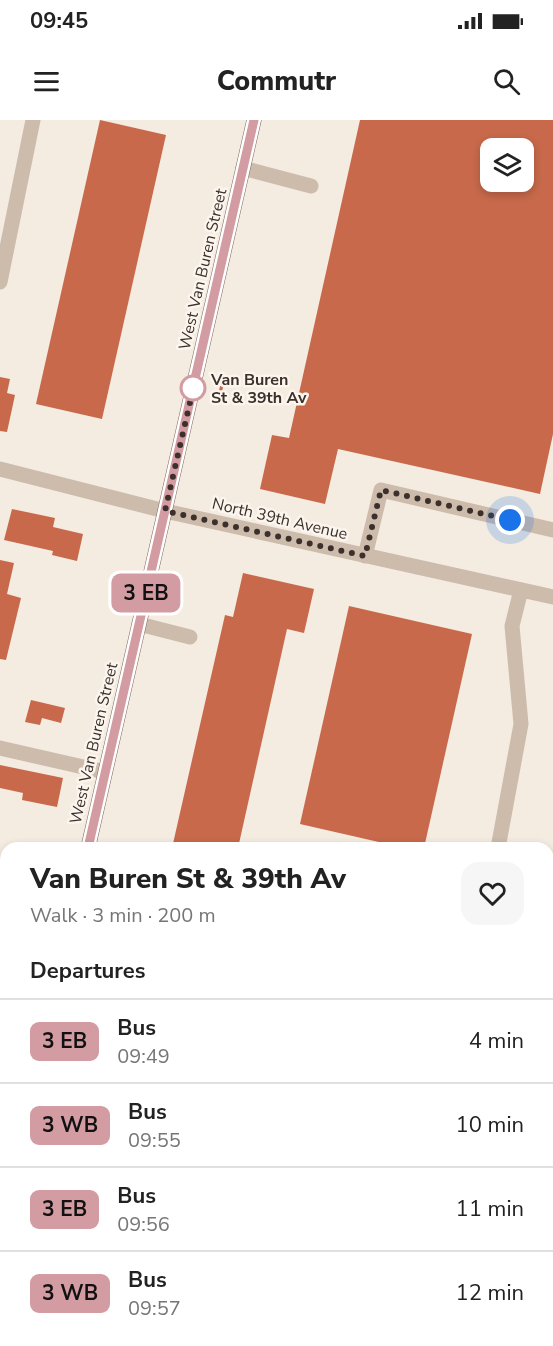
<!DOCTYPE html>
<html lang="en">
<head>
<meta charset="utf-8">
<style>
	:root { --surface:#fff; --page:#f6f6f6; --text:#222; --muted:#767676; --line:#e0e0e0 }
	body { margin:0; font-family:"Nunito Sans",sans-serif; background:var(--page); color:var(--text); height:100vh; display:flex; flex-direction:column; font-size:22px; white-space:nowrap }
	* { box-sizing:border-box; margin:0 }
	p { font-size:20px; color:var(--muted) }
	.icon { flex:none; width:33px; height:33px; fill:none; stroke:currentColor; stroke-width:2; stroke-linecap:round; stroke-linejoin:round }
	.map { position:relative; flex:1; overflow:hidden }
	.sheet { position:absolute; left:0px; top:722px; width:554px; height:506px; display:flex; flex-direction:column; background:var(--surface); border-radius:18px 18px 0 0; box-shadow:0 3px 9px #0003 }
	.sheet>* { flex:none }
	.badge { padding:0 12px; border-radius:9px; font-size:21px; line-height:39px }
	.controls { position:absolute; left:480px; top:18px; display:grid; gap:12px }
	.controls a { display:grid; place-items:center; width:54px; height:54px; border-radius:12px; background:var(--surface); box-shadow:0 3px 9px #0003; font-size:30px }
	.you { position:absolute; width:30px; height:30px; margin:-15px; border:4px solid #fff; border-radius:50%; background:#1a73e8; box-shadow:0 0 0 9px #1a73e833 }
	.map>.badge { position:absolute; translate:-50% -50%; box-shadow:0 0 0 3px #fff }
	h2 { padding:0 30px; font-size:22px; line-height:54px }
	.round { display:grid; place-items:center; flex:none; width:63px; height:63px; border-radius:18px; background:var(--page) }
	.head { display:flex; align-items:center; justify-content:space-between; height:102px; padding:0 30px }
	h1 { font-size:28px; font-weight:800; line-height:45px }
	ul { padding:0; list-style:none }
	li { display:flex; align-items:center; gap:18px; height:84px; padding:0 30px; border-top:2px solid var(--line) }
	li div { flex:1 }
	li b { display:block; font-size:22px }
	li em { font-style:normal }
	li .badge { min-width:66px; font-weight:700; text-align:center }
	.status { display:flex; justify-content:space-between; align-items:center; height:42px; padding:0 30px; background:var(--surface); direction:ltr }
	.status svg { height:16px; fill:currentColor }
	header { display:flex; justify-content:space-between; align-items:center; height:78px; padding:0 30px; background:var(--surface); font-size:27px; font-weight:800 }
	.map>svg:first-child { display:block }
</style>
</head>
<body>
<div class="status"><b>09:45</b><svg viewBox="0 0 49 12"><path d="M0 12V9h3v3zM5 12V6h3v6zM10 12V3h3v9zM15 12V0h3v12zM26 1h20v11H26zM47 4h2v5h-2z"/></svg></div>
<header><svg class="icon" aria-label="menu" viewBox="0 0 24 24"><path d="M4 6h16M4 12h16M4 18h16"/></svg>Commutr<svg class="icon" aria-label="search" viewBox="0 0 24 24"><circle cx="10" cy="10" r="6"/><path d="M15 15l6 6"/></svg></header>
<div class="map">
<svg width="553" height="1226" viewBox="0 0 553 1226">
	<rect width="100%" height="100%" fill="#f4ebe1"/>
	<g fill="#c8694b" fill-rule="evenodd">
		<path d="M100,0L166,15L102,299L36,284Z"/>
		<path d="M360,0H553V314L540,374L338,329L325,384L260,369L272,315L289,318ZM490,28H524V62H490Z"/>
		<path d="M0,257L10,259L7,273L15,275L7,312L0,311Z"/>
		<path d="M220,266L223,267L221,277L218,276Z"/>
		<path d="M12,389L55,398L53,407L83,414L77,441L52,435L53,431L4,420Z"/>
		<path d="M0,440L14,443L7,474L21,478L6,540L0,539Z"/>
		<path d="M243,453L314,469L304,513L287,509L238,728H172L225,495L233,497Z"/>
		<path d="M349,486L472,514L424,728H405L300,704Z"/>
		<path d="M31,580L65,588L61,603L42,598L40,605L25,602Z"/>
		<path d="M0,645L63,658L57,687L22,680L23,673L0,668Z"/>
		<path d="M0,854L6,855V886L0,885Z"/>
		<path d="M296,1221H422L421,1226H314Z"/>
	</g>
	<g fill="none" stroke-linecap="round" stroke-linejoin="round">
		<g stroke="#cdbbac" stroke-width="15">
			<path d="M243,48L311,66"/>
			<path d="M0,162L33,0"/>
			<path d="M0,349L165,391L553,477"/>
			<path d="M365,436L381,370L553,410"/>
			<path d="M139,504L190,517"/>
			<path d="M0,628L105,652"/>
			<path d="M498,728L521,604L512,506L521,470"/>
			<path d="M548,756L553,758"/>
			<path d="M0,806L6,807"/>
			<path d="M548,869L553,845"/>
			<path d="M0,913L6,914"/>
			<path d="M0,1044L6,1046"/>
			<path d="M0,1208L6,1209"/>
			<path d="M64,1221L91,1226"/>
			<path d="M466,1226L467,1221"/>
			<path d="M524,1226L525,1221"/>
		</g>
		<g stroke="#7d675c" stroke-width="15">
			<path d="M88,728L254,0"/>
			<path d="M0,1115L6,1089"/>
		</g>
	</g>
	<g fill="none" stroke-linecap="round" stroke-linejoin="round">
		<defs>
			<path id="line" d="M88,728L254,0"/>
		</defs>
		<use href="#line" stroke="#fff" stroke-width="14"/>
		<use href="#line" stroke="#d39ca3" stroke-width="9"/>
		<path stroke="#3b302b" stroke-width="6" stroke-dasharray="0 10.8" d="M193,268L194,265L165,391L365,436L381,370L510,400"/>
	</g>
	<circle fill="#fff" stroke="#d39ca3" stroke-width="3" cx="193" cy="268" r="12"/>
	<g text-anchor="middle" stroke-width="5" stroke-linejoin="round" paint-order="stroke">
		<g font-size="16" fill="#3b302b" stroke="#fbf5ee">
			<text transform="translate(202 149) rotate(-77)" y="6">West Van Buren Street</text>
			<text transform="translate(280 398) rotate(13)" y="6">North 39th Avenue</text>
			<text transform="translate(93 623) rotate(-77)" y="6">West Van Buren Street</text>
		</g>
		<g font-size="16" font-weight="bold" fill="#3b302b" stroke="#fbf5ee" text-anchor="start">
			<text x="211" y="265">Van Buren<tspan x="211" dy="18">St &amp; 39th Av</tspan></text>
		</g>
	</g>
</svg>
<div class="controls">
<a><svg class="icon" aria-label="layers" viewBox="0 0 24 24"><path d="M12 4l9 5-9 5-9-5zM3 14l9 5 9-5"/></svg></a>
</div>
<div class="you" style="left:510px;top:400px"></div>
<b class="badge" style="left:146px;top:473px;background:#d39ca3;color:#111">3 EB</b>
<section class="sheet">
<div class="head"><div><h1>Van Buren St &amp; 39th Av</h1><p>Walk · 3 min · 200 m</p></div><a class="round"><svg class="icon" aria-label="heart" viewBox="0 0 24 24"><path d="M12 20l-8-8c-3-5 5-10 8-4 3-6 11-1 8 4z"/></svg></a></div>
<h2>Departures</h2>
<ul>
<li><span class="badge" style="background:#d39ca3;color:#111">3 EB</span><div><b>Bus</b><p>09:49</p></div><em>4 min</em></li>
<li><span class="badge" style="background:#d39ca3;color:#111">3 WB</span><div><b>Bus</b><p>09:55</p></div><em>10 min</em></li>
<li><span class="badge" style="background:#d39ca3;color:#111">3 EB</span><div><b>Bus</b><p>09:56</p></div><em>11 min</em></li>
<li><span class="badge" style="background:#d39ca3;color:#111">3 WB</span><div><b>Bus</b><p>09:57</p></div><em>12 min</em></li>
</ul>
</section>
</div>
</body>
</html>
